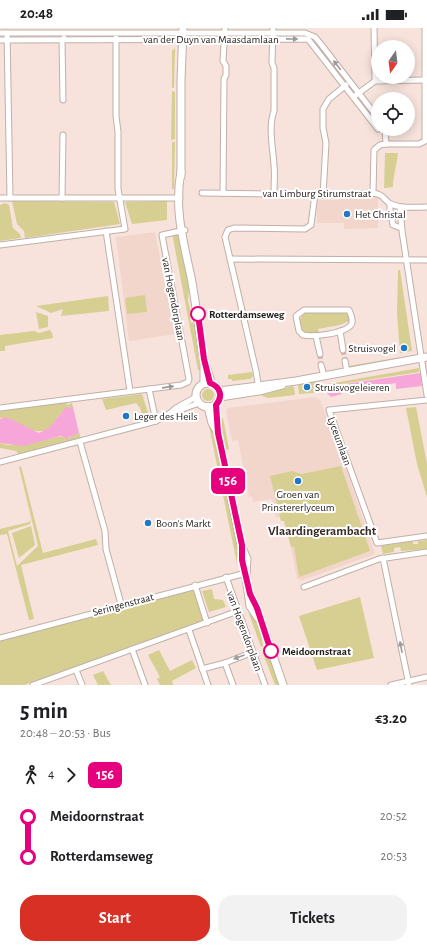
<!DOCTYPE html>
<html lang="en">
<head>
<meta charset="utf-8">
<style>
	:root { --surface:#fff; --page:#f2f2f2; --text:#202124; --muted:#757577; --accent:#d93025 }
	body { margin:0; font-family:"Alegreya Sans",sans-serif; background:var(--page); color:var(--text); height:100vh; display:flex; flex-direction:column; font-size:15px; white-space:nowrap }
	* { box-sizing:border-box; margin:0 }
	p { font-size:13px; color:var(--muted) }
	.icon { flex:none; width:22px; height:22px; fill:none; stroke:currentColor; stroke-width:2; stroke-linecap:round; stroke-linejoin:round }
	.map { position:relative; height:657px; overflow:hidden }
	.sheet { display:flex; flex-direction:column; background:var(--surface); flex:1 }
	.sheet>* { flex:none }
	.badge { padding:0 8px; border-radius:6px; font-size:14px; line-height:26px }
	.needle { width:26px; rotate:194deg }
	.controls { position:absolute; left:371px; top:12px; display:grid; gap:8px }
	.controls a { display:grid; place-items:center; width:44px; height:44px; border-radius:50%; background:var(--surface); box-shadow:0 2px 10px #0003; font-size:20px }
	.map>.badge { position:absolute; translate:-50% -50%; box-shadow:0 0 0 2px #fff }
	.legs { display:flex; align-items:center; gap:6px; height:44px; padding:0 20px; font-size:13px }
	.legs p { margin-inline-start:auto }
	.overview { display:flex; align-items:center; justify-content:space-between; height:68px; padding:0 20px }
	h1 { font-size:22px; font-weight:600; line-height:30px }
	.action { display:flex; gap:8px; margin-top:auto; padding:8px 20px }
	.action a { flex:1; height:46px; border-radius:16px; background:var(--accent); color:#fff; font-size:16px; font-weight:600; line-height:46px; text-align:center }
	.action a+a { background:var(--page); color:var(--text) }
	ul { padding:0 20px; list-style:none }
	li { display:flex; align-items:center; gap:14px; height:40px; font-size:15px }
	li i { display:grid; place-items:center; width:6px; height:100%; margin:0 5px; background:currentColor }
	li i::after { content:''; width:10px; height:10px; margin:-5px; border:3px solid; border-radius:50%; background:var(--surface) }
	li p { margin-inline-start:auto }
	li:first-child i { background:linear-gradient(#0000 50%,currentColor 0) }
	li:last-child i { background:linear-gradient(currentColor 50%,#0000 0) }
	.status { display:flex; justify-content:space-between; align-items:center; height:28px; padding:0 20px; background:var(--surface); direction:ltr }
	.status svg { height:11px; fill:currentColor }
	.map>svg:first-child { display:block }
</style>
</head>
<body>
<div class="status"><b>20:48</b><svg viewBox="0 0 49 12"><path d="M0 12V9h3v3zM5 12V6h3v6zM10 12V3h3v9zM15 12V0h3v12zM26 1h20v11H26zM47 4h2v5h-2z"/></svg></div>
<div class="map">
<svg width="427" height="657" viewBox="0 0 427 657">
	<rect width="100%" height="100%" fill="#f7e3dc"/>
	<g fill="#f2d6cc">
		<path d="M347,168H378V200L344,201V195H317V172H338Z"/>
		<path d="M155,204L175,306L129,313L116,209Z"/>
		<path d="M315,369L320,372L345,437L375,526L301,553L300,551H297L288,503L284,493H281L280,489L276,490L271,471L253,474L252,468L249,469L238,412L232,413L226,383L228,380Z"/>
	</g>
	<g fill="#d7cf91">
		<path d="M175,20L174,59L173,60H172V23Z"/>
		<path d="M172,63L175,64V111L171,112Z"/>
		<path d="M172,114H175L174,161H172Z"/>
		<path d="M385,125H398C397,137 393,147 393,159L384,160Z"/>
		<path d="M12,173L114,174L120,196L25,210L24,203L17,196Z"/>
		<path d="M167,173V192L132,196L125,174Z"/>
		<path d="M5,175L9,177L13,200L20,206L21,210L0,213V177Z"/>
		<path d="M172,205L179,207L189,260L188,273L192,289H190L191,295L193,294L195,300L200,342H198Z"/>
		<path d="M398,242H400L412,323L400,325L397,285Z"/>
		<path d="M145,267L147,284L127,286L125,270Z"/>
		<path d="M108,268L109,283L61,288L63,281L51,285L36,278Z"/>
		<path d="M312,282L344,284L348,286L349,293L340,297L318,301L319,306H307L302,303L299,293L304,285Z"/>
		<path d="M36,284L48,288V299L39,301Z"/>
		<path d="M50,302L52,305L53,310L5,318V323H0V307L34,303L39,305Z"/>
		<path d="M408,328L349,340L348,338Z"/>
		<path d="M419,340V344L328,358V356Z"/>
		<path d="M252,344L253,348L250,351L232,353V351H228V347Z"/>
		<path d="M320,353L314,365L299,366L298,358L300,356Z"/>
		<path d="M292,358L294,359L295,367L268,370L260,367Z"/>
		<circle cx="208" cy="367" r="6"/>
		<path d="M142,366L150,391L141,394L143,390L140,380L136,375L106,382L102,371Z"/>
		<path d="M66,374L67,377L72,375L73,379C48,385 60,414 23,399C17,396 7,394 3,389L0,391V382Z"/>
		<path d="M416,379L427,436V469L417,436L406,380Z"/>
		<path d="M220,390H223L229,421L226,422Z"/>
		<path d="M208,393H210L231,480L239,529L237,530V536Z"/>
		<path d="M79,405L81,410L18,426L16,423L0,420V415C22,423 58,404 69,410L73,406Z"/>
		<path d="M21,438L43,525L96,511L98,517L21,537L34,591L29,592L7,506L0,507V501L29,494L31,491L30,496L8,503L17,538L38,518L19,439Z"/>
		<path d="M341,438L370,523L299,549L294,519H291L284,493H281L270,448L292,443L301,446Z"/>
		<path d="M31,498L35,517L19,530L12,505Z"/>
		<path d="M427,512V521L401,523L400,519L394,520V524L383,526L381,518L413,513V516H418V513Z"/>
		<path d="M192,561H194L203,591L201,594L24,657H0V612Z"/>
		<path d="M212,561L214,571L223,572L226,579L209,584L202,563Z"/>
		<path d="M360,569L374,630L317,642L299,588Z"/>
		<path d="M252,585L261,604L263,618L261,619L249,586Z"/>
		<path d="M159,622L170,643L192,632L196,640L172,653L173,657H160L157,651L160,649L148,627Z"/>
		<path d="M266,627L272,635L280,657H275L264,628Z"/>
		<path d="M103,643L111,657H98L93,647Z"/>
	</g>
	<g fill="#f6a6d9">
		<path d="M427,344V354H421L422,358L396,361V355L382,357L381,363L359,364L358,361L341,363L342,366L331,369L326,364L331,358Z"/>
		<path d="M67,378L68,380L73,379L79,405L69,409V411L61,408L23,418L0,415V391H2V389L11,391L39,405L49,400Z"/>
	</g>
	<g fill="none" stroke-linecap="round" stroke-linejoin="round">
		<g stroke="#cdbbb5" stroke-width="5" stroke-dasharray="5 2.5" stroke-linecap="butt">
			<path d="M343,322L345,333"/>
			<path d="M320,326L321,337"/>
		</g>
		<defs>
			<g id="street">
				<path d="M273,0L272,35L274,40V83C268,99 273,120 274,137C275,146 274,156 274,166"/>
				<path d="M374,0L375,53"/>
				<path d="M425,0V112"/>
				<path d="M0,5H305L315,9L320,15L378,90"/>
				<path d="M7,5L10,170"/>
				<path d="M0,12L308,11L378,101"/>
				<path d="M356,67L375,53L424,52"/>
				<path d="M63,72L62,12L64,10"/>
				<path d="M386,116H419L427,112"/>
				<path d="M202,165L329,167L373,165C382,166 383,170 389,175C399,181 415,179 427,179"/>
				<path d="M223,165L224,51L226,47V38L223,33L225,0"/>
				<path d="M373,165L374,122L380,117L386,116L385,101"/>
				<path d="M323,167L326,115L323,100V81L329,71L346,57"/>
				<path d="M0,170H180"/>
				<path d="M62,170L63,107"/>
				<path d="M390,176V182L393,197L401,200"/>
				<path d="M400,179L402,203L427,367"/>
				<path d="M106,203L130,363"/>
				<path d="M0,217L125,201L118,161V104L116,88V10"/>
				<path d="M230,231L427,232"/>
				<path d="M304,282H349C351,287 355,295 349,299C340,306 314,309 303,307L299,303L296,288Z"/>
				<path d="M340,303L343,322"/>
				<path d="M316,308L320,326"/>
				<path d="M345,333L347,344"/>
				<path d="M321,337L324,348"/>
				<path d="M149,361L156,393"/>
				<path d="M259,361L256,343L225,209L228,202L234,200L305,201L311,197L315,166"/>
				<path d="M427,372L329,382L377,515L427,508"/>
				<path d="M0,380L181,357L188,354L189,351L162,207L185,202"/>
				<path d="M169,386L176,380L196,369"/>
				<path d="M80,414L105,503L106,521L121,576"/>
				<path d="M0,434L156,393L169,386L199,375"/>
				<path d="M383,530L409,657"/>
				<path d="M226,549L265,657"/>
				<path d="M195,557L207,595"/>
				<path d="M304,559L379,531L427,524"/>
				<path d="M189,602L208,657"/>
				<path d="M0,610L246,545"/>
				<path d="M132,621L145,657"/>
				<path d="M225,635L253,624"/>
				<path d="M202,641L225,635L233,657"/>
				<path d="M76,642L82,657"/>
				<path d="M33,657L238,583"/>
				<path d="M391,657L427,649"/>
			</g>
			<g id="secondary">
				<path d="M181,143C174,181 183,212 191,249C196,276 199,302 203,328C205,337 209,346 211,355"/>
				<path d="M181,148V52L183,0"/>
				<path d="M204,333V355"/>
				<circle cx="208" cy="367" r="12"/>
				<path d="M219,363L296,353L427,329"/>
				<path d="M220,369L259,363L282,357"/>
				<path d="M215,377L218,405L241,517L247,531L246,545"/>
				<path d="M208,379L212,395L218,405"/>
				<path d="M245,542L250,578L258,590"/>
				<path d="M250,566L257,581L283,657"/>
			</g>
		</defs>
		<use href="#street" stroke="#c1afa8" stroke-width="7"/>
		<use href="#secondary" stroke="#c1afa8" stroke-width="9"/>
		<use href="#street" stroke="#fff" stroke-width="5"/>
		<use href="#secondary" stroke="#fff" stroke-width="7"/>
	</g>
	<defs><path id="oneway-solid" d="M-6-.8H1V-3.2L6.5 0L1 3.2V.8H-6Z"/></defs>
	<g fill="#9c9998">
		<use href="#oneway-solid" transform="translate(292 11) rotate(1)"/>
		<use href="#oneway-solid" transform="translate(337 37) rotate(-128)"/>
		<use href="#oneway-solid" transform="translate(168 359) rotate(-8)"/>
		<use href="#oneway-solid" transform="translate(401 619) rotate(-101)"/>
		<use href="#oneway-solid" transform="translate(239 629) rotate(160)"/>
	</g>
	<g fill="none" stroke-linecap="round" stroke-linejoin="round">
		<defs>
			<path id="line-1" d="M198,286L204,331L210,355C221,359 223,369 216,377L218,405L242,517V532L250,566L257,580L271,623"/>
		</defs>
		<use href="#line-1" stroke="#fff" stroke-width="9"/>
		<use href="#line-1" stroke="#e6007e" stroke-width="6"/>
	</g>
	<g fill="#2278c6" stroke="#fff" stroke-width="1.5">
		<circle cx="347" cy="186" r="4"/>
		<circle cx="404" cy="320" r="4"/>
		<circle cx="307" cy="359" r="4"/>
		<circle cx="126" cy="388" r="4"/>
		<circle cx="298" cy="453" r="4"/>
		<circle cx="148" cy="495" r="4"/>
	</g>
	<g fill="#fff" stroke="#e6007e" stroke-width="2">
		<circle cx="198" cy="286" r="7"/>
		<circle cx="271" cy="623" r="7"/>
	</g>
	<g text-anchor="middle" stroke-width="4" stroke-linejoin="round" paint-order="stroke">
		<g font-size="11" fill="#241d1a" stroke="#fff">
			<text x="211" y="15">van der Duyn van Maasdamlaan</text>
			<text x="317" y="169">van Limburg Stirumstraat</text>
			<text transform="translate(174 271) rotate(79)" y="4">van Hogendorplaan</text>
			<text transform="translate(340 413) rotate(70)" y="4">Lyceumlaan</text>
			<text transform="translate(123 576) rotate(-15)" y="4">Seringenstraat</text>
			<text transform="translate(245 603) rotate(70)" y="4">van Hogendorplaan</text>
		</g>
		<g font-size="11" fill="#241d1a" stroke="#fff" text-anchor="start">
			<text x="355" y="190">Het Christal</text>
			<text x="396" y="324" text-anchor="end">Struisvogel</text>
			<text x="315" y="363">Struisvogeleieren</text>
			<text x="134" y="392">Leger des Heils</text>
			<text x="298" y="470" text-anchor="middle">Groen van<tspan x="298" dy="13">Prinstererlyceum</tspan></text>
			<text x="156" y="499">Boon's Markt</text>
		</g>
		<g font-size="11" font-weight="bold" fill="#241d1a" stroke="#fff" text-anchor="start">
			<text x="209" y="290">Rotterdamseweg</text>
			<text x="282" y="627">Meidoornstraat</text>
		</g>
		<g font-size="13" font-weight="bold" fill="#3a2b26" stroke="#fff">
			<text x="322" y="507">Vlaardingerambacht</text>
		</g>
	</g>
</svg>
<div class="controls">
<a><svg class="needle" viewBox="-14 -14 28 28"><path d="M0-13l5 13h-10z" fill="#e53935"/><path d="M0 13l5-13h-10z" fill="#757577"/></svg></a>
<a><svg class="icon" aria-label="locate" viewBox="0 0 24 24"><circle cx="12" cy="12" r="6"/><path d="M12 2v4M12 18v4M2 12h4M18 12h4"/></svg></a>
</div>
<b class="badge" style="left:228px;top:453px;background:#e6007e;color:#fff">156</b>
</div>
<section class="sheet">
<div class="overview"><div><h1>5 min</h1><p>20:48 – 20:53 · Bus</p></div><b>€3.20</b></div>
<div class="legs"><svg class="icon" aria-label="walk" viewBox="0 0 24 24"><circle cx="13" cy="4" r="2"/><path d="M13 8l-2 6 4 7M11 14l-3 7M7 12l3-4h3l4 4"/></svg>4<svg class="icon" aria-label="forward" viewBox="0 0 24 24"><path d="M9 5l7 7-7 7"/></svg><b class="badge" style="background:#e6007e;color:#fff">156</b></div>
<ul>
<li><i style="color:#e6007e"></i><b>Meidoornstraat</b><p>20:52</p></li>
<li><i style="color:#e6007e"></i><b>Rotterdamseweg</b><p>20:53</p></li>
</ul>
<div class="action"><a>Start</a><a>Tickets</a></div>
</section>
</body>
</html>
